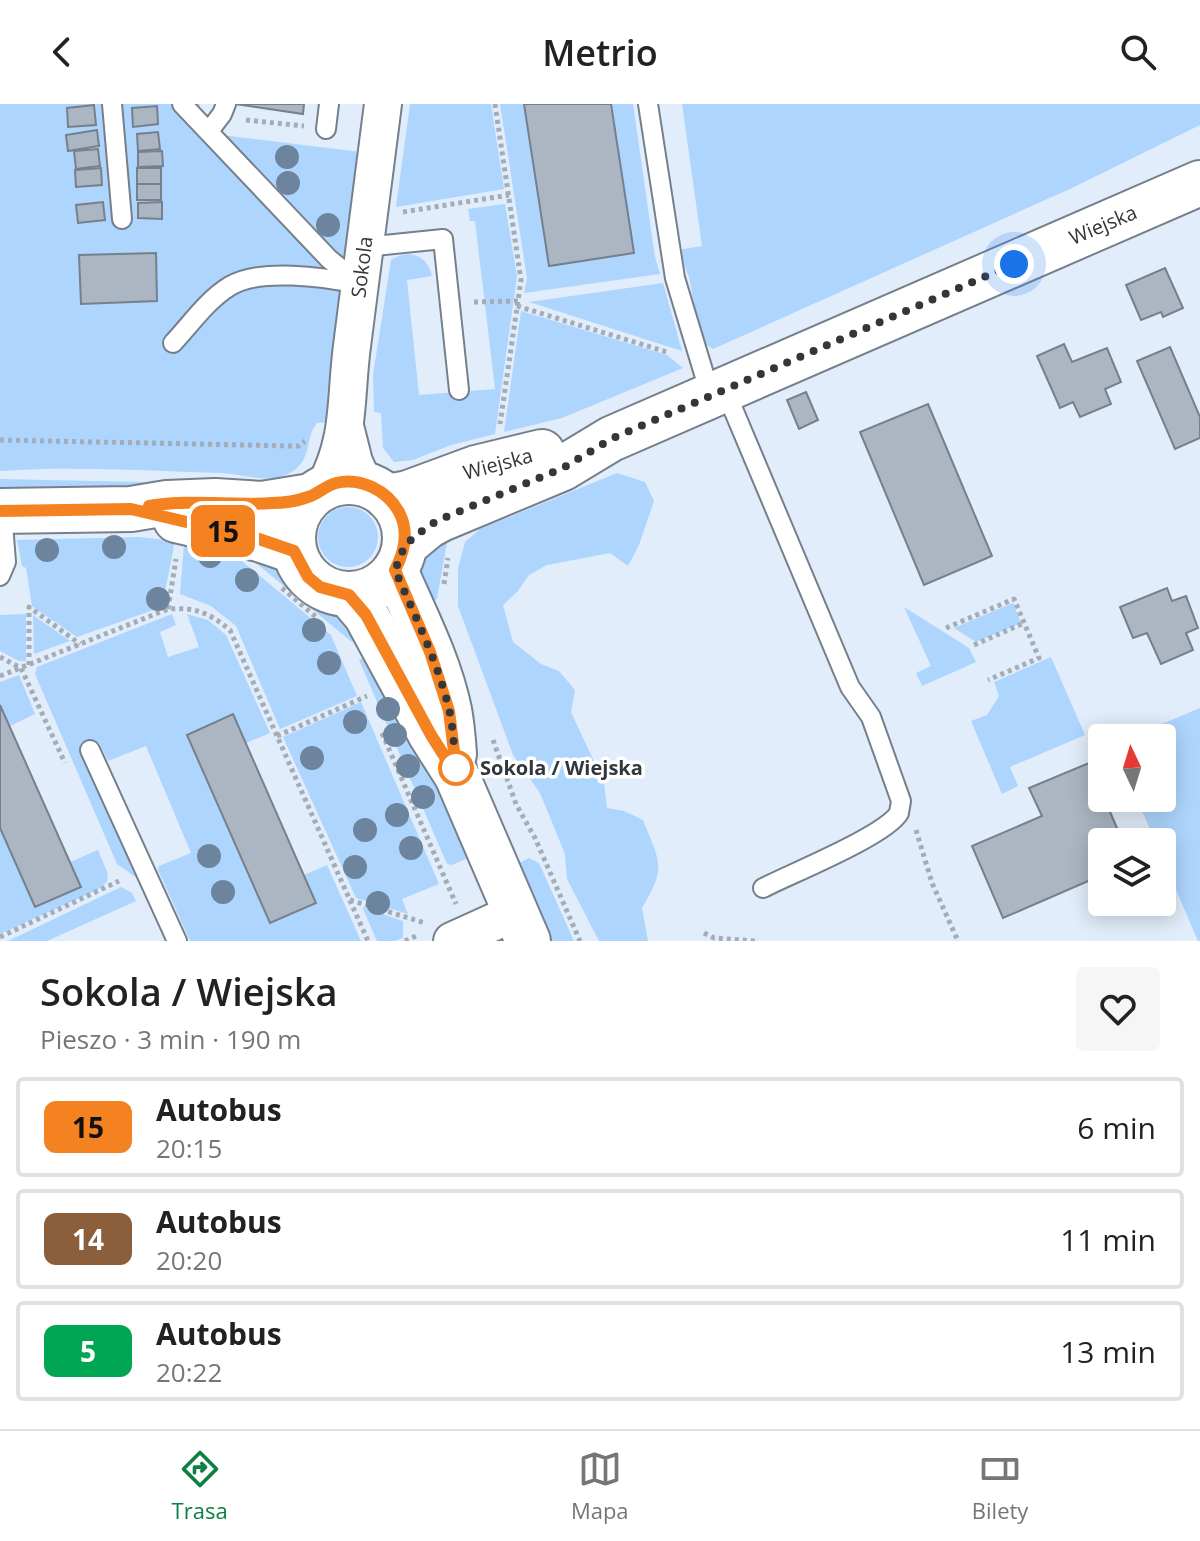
<!DOCTYPE html>
<html lang="pl">
<head>
<meta charset="utf-8">
<style>
	:root { --surface:#fff; --page:#f6f6f6; --text:#222; --muted:#767676; --line:#e0e0e0; --accent:#0b8043 }
	body { margin:0; font-family:"Open Sans",sans-serif; background:var(--page); color:var(--text); height:100vh; display:flex; flex-direction:column; font-size:30px; white-space:nowrap }
	* { box-sizing:border-box; margin:0 }
	p { font-size:26px; color:var(--muted) }
	.icon { flex:none; width:44px; height:44px; fill:none; stroke:currentColor; stroke-width:2; stroke-linecap:round; stroke-linejoin:round }
	.map { position:relative; height:837px; overflow:hidden }
	.panel { display:flex; flex-direction:column; background:var(--surface); flex:1 }
	.panel>* { flex:none }
	.badge { padding:0 16px; border-radius:12px; font-size:28px; line-height:52px }
	.needle { width:52px; rotate:356deg }
	.tools { position:absolute; left:1088px; top:620px; display:grid; gap:16px }
	.tools a { display:grid; place-items:center; width:88px; height:88px; border-radius:8px; background:var(--surface); box-shadow:0 4px 20px #0003; font-size:40px }
	.you { position:absolute; width:40px; height:40px; margin:-20px; border:6px solid #fff; border-radius:50%; background:#1a73e8; box-shadow:0 0 0 12px #1a73e833 }
	.map>.badge { position:absolute; translate:-50% -50%; box-shadow:0 0 0 4px #fff }
	.round { display:grid; place-items:center; flex:none; width:84px; height:84px; border-radius:8px; background:var(--page) }
	.overview { display:flex; align-items:center; justify-content:space-between; height:136px; padding:0 40px }
	h1 { font-size:38px; font-weight:600; line-height:60px }
	ul { padding:0; list-style:none }
	li { display:flex; align-items:center; gap:24px; height:100px; margin:0 16px 12px; padding:0 24px; border:4px solid var(--line); border-radius:8px }
	li div { flex:1 }
	li b { display:block; font-size:30px }
	li em { font-style:normal }
	li .badge { min-width:88px; font-weight:700; text-align:center }
	header { display:flex; justify-content:space-between; align-items:center; height:104px; padding:0 40px; background:var(--surface); font-size:36px; font-weight:600 }
	.dock { display:flex; justify-content:space-around; align-items:center; height:112px; border-top:2px solid var(--line); background:var(--surface); font-size:22px; color:var(--muted) }
	.dock a { display:grid; justify-items:center; gap:4px }
	.dock .active { color:var(--accent) }
	.map>svg:first-child { display:block }
</style>
</head>
<body>
<header><svg class="icon" aria-label="back" viewBox="0 0 24 24"><path d="M15 5l-7 7 7 7"/></svg>Metrio<svg class="icon" aria-label="search" viewBox="0 0 24 24"><circle cx="10" cy="10" r="6"/><path d="M15 15l6 6"/></svg></header>
<div class="map">
<svg width="1200" height="837" viewBox="0 0 1200 837">
	<rect width="100%" height="100%" fill="#e1edfa"/>
	<g fill="#aed5fe">
		<path d="M0,0H200L197,28L361,48L328,318L317,319C304,334 314,357 288,370C268,380 243,370 221,369C148,367 74,362 0,367Z"/>
		<path d="M410,0H491L504,85L396,103Z"/>
		<path d="M500,0H633L655,153L660,170L524,189L527,174Z"/>
		<path d="M682,0H1200V21L1072,84L713,245L701,237L689,173L678,146L702,142Z"/>
		<path d="M505,100L517,172L495,330L451,341L413,356L394,358L383,344L381,309L374,308L373,271L391,156C408,144 428,151 432,172L407,176L419,291L495,285L475,117H470L468,105Z"/>
		<path d="M663,179L682,247L529,198Z"/>
		<path d="M521,207L667,251L683,264L562,314L504,328Z"/>
		<path d="M617,369L645,378L654,397L639,441L628,462L610,449L547,461L529,471L518,487L503,501L513,538L541,560L559,567L575,586L571,608L604,679L607,704L624,707L643,716C660,759 667,762 642,804L648,837H599L567,775L565,750L540,689L513,651L458,502V465L465,438L480,425Z"/>
		<path d="M0,375L236,380L0,389Z"/>
		<circle cx="348" cy="433" r="30"/>
		<path d="M450,421L437,495L421,502C412,452 417,457 450,421Z"/>
		<path d="M139,433L175,437L162,503L77,533L32,502L26,464L22,462L17,436Z"/>
		<path d="M184,441L237,453L331,531L357,592L280,625L236,522L211,502L180,490Z"/>
		<path d="M251,455L285,464L305,488L345,510L366,530L352,538Z"/>
		<path d="M1013,499L1021,519L976,538L954,524Z"/>
		<path d="M904,503L969,544L976,558L922,582L916,569L931,562Z"/>
		<path d="M26,510V557H19L0,547V511Z"/>
		<path d="M172,510L176,521L160,528L168,553L199,543L187,510L208,516L226,531L270,629L246,639L233,610L187,631L270,819L316,799L304,771L327,761L361,837H190L158,766L159,762L191,749L146,642L108,657L99,639L83,648L141,777L117,760L35,570L37,563Z"/>
		<path d="M33,511L70,537L34,550Z"/>
		<path d="M376,548L470,753L452,761L447,760L359,556Z"/>
		<path d="M1051,553L1085,631L1010,663L1018,682L1002,690L971,617L987,611L999,592L994,578Z"/>
		<path d="M19,571L35,610L10,622L0,601V578Z"/>
		<path d="M361,598L439,780L402,795L408,810L356,794L283,633Z"/>
		<path d="M1200,604V837H1198L1162,753V738H1156L1136,694H1162V634H1129Z"/>
		<path d="M0,724L35,803L80,783L70,758L98,746L108,770L107,778L97,786L0,830Z"/>
		<path d="M529,754L539,759L574,837H548L515,761Z"/>
		<path d="M121,783L132,789L136,797L47,837H8Z"/>
		<path d="M362,803L403,817V834L395,837H377Z"/>
	</g>
	<g fill="#abb6c2" stroke="#76808c" stroke-width="2">
		<path d="M235,0H304L303,10Z"/>
		<path d="M524,0H611L634,149L549,162Z"/>
		<path d="M94,1L96,21L68,23L67,4Z"/>
		<path d="M157,2L158,20L133,23L132,4Z"/>
		<path d="M97,26L99,42L68,47L66,31Z"/>
		<path d="M158,28L160,45L138,47L137,30Z"/>
		<path d="M98,45L100,62L76,65L74,47Z"/>
		<path d="M162,47L163,62L138,63V48Z"/>
		<path d="M101,64L102,81L76,83L75,66Z"/>
		<rect x="137" y="64" width="24" height="16"/>
		<rect x="137" y="80" width="24" height="16"/>
		<path d="M103,98L105,116L78,119L76,101Z"/>
		<path d="M162,98V115L138,114V99Z"/>
		<path d="M156,149L157,197L81,200L79,151Z"/>
		<path d="M1165,164L1183,204L1163,213L1161,208L1141,216L1126,181Z"/>
		<path d="M1064,240L1072,258L1107,244L1121,278L1105,285L1111,300L1080,313L1073,298L1060,304L1037,252Z"/>
		<path d="M1170,243L1200,313V334L1175,345L1137,257Z"/>
		<path d="M806,288L818,316L799,325L787,296Z"/>
		<path d="M928,300L992,452L924,481L860,328Z"/>
		<path d="M1167,484L1172,497L1186,492L1198,524L1186,529L1193,546L1161,560L1147,529L1133,534L1120,503Z"/>
		<path d="M0,601L81,783L35,803L0,724Z"/>
		<path d="M233,610L316,799L270,819L187,631Z"/>
		<path d="M1089,659L1123,738H1102V771L1003,814L972,742L1042,712L1029,684Z"/>
	</g>
	<g fill="none" stroke-linecap="round" stroke-linejoin="round">
		<defs>
			<g id="lane">
				<path d="M112,0L122,115"/>
				<path d="M182,0L329,155L360,180"/>
				<path d="M648,0L675,174L711,293"/>
				<path d="M326,25L329,0"/>
				<path d="M209,27L222,10L226,0"/>
				<path d="M365,143L443,135L459,286"/>
				<path d="M173,239C191,220 207,196 230,182C260,164 324,173 357,180"/>
				<path d="M725,286L850,583L871,613L901,697C901,698 899,708 899,709C885,732 790,770 763,784"/>
				<path d="M0,472L6,458L2,407"/>
				<path d="M90,646L177,837"/>
			</g>
			<g id="street">
				<path d="M346,326L354,358L364,380"/>
				<path d="M324,384C351,335 345,295 352,242C362,161 373,81 383,0"/>
				<path d="M452,837L516,808"/>
			</g>
			<g id="secondary">
				<circle cx="349" cy="434" r="56"/>
				<path d="M387,393L408,389L476,364L542,348"/>
				<path d="M0,407L131,405L167,399L215,397L262,400L311,392"/>
				<path d="M176,416L259,435L294,447"/>
				<path d="M405,441L428,422L441,415L563,364L611,335L1200,79"/>
				<path d="M395,466C415,512 439,558 449,606C452,621 453,636 454,650"/>
				<path d="M349,491L366,511L431,631L457,672L528,837"/>
			</g>
		</defs>
		<use href="#lane" stroke="#75808b" stroke-width="22"/>
		<use href="#street" stroke="#75808b" stroke-width="40"/>
		<use href="#secondary" stroke="#75808b" stroke-width="48"/>
		<g stroke="#a4adb7" stroke-width="5" stroke-dasharray="4 4" stroke-linecap="butt">
			<path d="M495,0L521,176L500,320"/>
			<path d="M246,16L304,22"/>
			<path d="M403,108L509,91"/>
			<path d="M474,198L518,197"/>
			<path d="M517,202L670,249"/>
			<path d="M0,336L293,342H299L305,337"/>
			<path d="M444,480L448,454"/>
			<path d="M282,484L317,514"/>
			<path d="M168,505L176,455"/>
			<path d="M946,524L1014,495L1039,554L988,576"/>
			<path d="M974,541L1024,519"/>
			<path d="M0,553L21,564L65,659"/>
			<path d="M29,561V503L80,540"/>
			<path d="M0,572L168,505C196,503 209,509 230,526L368,837"/>
			<path d="M382,629L456,800"/>
			<path d="M277,632L367,592"/>
			<path d="M493,636L516,700L535,734L580,837"/>
			<path d="M916,726L932,779L958,837"/>
			<path d="M350,796L425,819"/>
			<path d="M704,829L714,834L755,837"/>
			<path d="M0,833L119,777"/>
			<path d="M405,837L418,831"/>
		</g>
		<use href="#lane" stroke="#fff" stroke-width="18"/>
		<use href="#street" stroke="#fff" stroke-width="36"/>
		<use href="#secondary" stroke="#fff" stroke-width="44"/>
	</g>
	<g fill="#6c849d">
		<circle cx="287" cy="53" r="12"/>
		<circle cx="288" cy="79" r="12"/>
		<circle cx="328" cy="121" r="12"/>
		<circle cx="114" cy="443" r="12"/>
		<circle cx="47" cy="446" r="12"/>
		<circle cx="210" cy="452" r="12"/>
		<circle cx="247" cy="476" r="12"/>
		<circle cx="158" cy="495" r="12"/>
		<circle cx="314" cy="526" r="12"/>
		<circle cx="329" cy="559" r="12"/>
		<circle cx="388" cy="605" r="12"/>
		<circle cx="355" cy="618" r="12"/>
		<circle cx="395" cy="631" r="12"/>
		<circle cx="312" cy="654" r="12"/>
		<circle cx="408" cy="662" r="12"/>
		<circle cx="423" cy="693" r="12"/>
		<circle cx="397" cy="711" r="12"/>
		<circle cx="365" cy="726" r="12"/>
		<circle cx="411" cy="744" r="12"/>
		<circle cx="209" cy="752" r="12"/>
		<circle cx="355" cy="763" r="12"/>
		<circle cx="223" cy="788" r="12"/>
		<circle cx="378" cy="799" r="12"/>
	</g>
	<g fill="none" stroke-linecap="round" stroke-linejoin="round">
		<defs>
			<path id="line" d="M0,407L131,405L259,435L294,447L308,473L320,483L349,491L366,511L431,631L457,672L449,607L430,548L395,466C405,447 409,427 399,408C387,386 360,373 336,379C325,382 318,390 308,393C297,397 284,399 272,399C230,402 192,395 149,402"/>
		</defs>
		<use href="#line" stroke="#fff" stroke-width="18"/>
		<use href="#line" stroke="#f58220" stroke-width="12"/>
		<path stroke="#33373c" stroke-width="8" stroke-dasharray="0 14.4" d="M456,664L457,672C454,650 454,626 449,605C437,556 415,512 395,466L405,441L428,422L441,415L563,364L611,335L1014,160"/>
	</g>
	<circle fill="#fff" stroke="#f58220" stroke-width="4" cx="456" cy="664" r="16"/>
	<g text-anchor="middle" stroke-width="7" stroke-linejoin="round" paint-order="stroke">
		<g font-size="20" fill="#33373c" stroke="#fff">
			<text transform="translate(1103 121) rotate(-23)" y="7">Wiejska</text>
			<text transform="translate(362 163) rotate(-83)" y="7">Sokola</text>
			<text transform="translate(498 360) rotate(-15)" y="7">Wiejska</text>
		</g>
		<g font-size="20" font-weight="bold" fill="#33373c" stroke="#fff" text-anchor="start">
			<text x="480" y="671">Sokola / Wiejska</text>
		</g>
	</g>
</svg>
<div class="tools">
<a><svg class="needle" viewBox="-14 -14 28 28"><path d="M0-13l5 13h-10z" fill="#e53935"/><path d="M0 13l5-13h-10z" fill="#767676"/></svg></a>
<a><svg class="icon" aria-label="layers" viewBox="0 0 24 24"><path d="M12 4l9 5-9 5-9-5zM3 14l9 5 9-5"/></svg></a>
</div>
<div class="you" style="left:1014px;top:160px"></div>
<b class="badge" style="left:223px;top:427px;background:#f58220;color:#111">15</b>
</div>
<section class="panel">
<div class="overview"><div><h1>Sokola / Wiejska</h1><p>Pieszo · 3 min · 190 m</p></div><a class="round"><svg class="icon" aria-label="heart" viewBox="0 0 24 24"><path d="M12 20l-8-8c-3-5 5-10 8-4 3-6 11-1 8 4z"/></svg></a></div>
<ul>
<li><span class="badge" style="background:#f58220;color:#111">15</span><div><b>Autobus</b><p>20:15</p></div><em>6 min</em></li>
<li><span class="badge" style="background:#8b5e3c;color:#fff">14</span><div><b>Autobus</b><p>20:20</p></div><em>11 min</em></li>
<li><span class="badge" style="background:#00a651;color:#fff">5</span><div><b>Autobus</b><p>20:22</p></div><em>13 min</em></li>
</ul>
</section>
<nav class="dock">
<a class="active"><svg class="icon" aria-label="directions" viewBox="0 0 24 24"><path d="M12 3l9 9-9 9-9-9zM9 14v-3h6M13 9l2 2-2 2"/></svg>Trasa</a>
<a><svg class="icon" aria-label="map" viewBox="0 0 24 24"><path d="M3 6l6-2 6 2 6-2v14l-6 2-6-2-6 2zM9 4v14M15 6v14"/></svg>Mapa</a>
<a><svg class="icon" aria-label="tickets" viewBox="0 0 24 24"><path d="M3 7h18v10H3zM15 7v10"/></svg>Bilety</a>
</nav>
</body>
</html>
